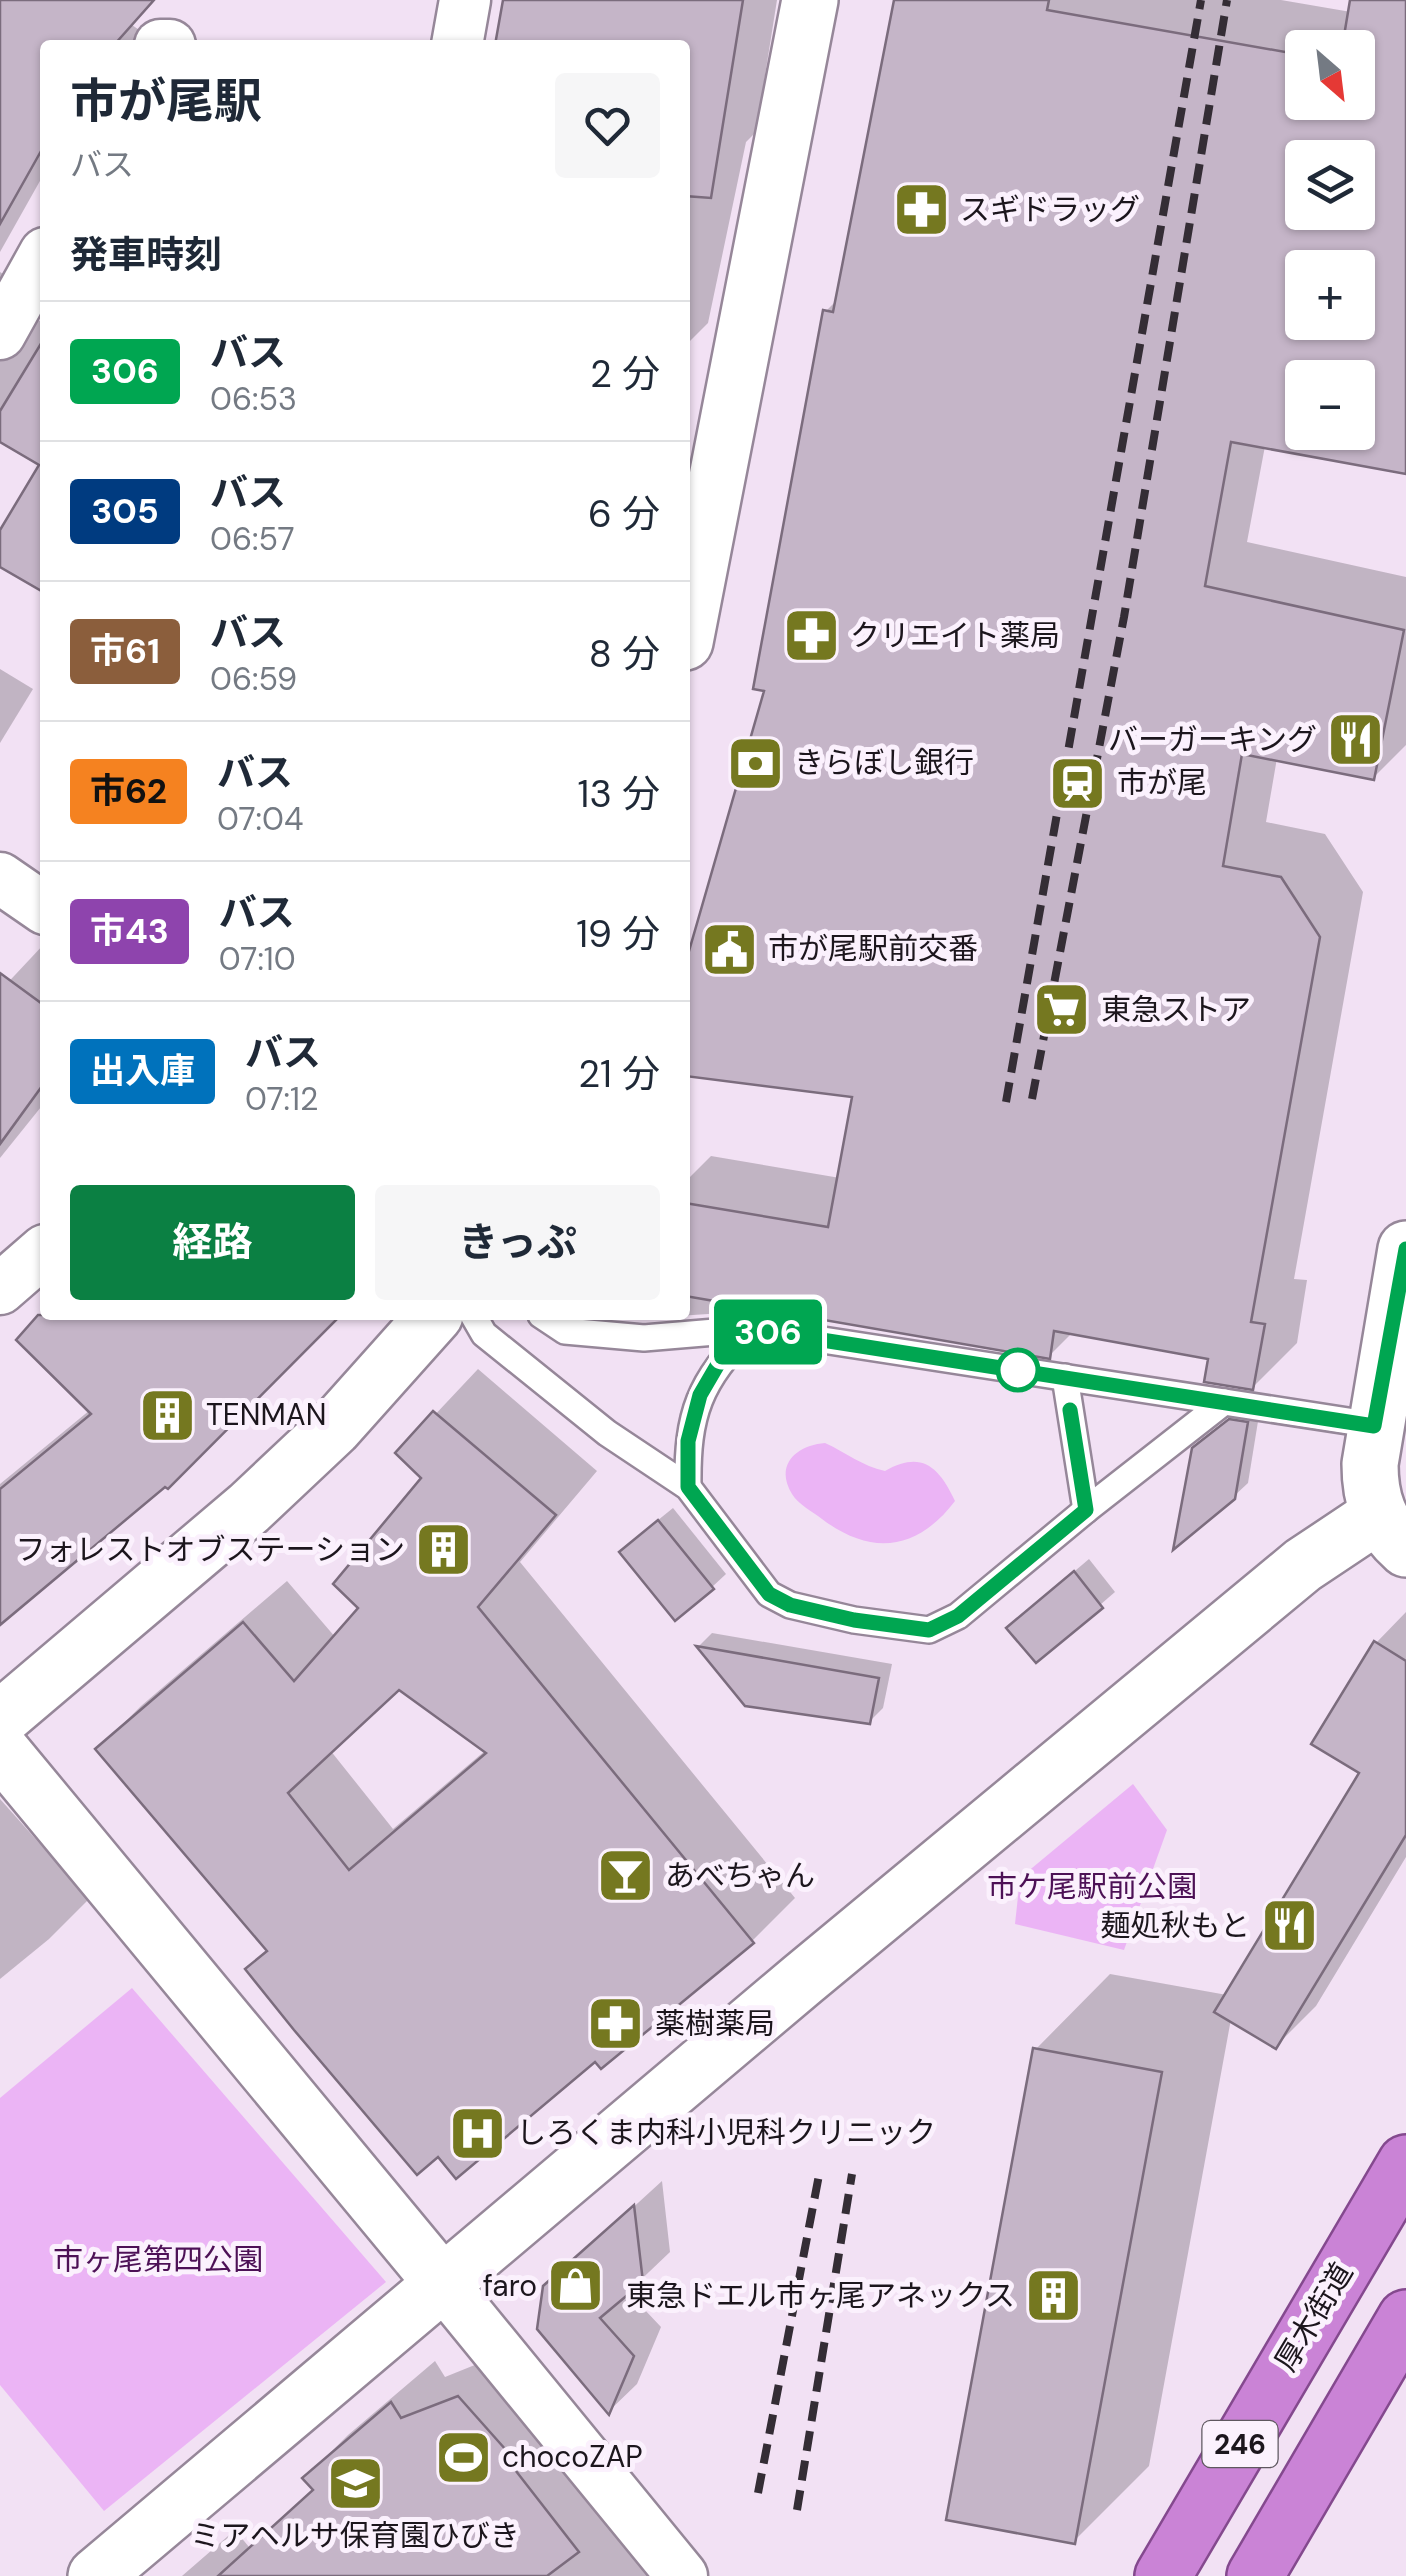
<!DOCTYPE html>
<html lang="ja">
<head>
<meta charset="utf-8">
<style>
	:root { --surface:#fff; --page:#f6f6f7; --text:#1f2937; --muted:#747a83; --line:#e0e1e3; --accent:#0b8043 }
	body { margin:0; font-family:"DM Sans","Noto Sans JP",sans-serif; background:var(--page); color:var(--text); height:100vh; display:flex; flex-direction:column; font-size:38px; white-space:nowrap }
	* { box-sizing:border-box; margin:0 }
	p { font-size:32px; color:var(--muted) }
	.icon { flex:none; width:55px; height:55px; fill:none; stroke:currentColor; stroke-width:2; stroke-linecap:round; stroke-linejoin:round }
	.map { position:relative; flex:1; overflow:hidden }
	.side { position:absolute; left:40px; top:40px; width:650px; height:1280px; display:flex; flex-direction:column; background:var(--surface); border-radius:10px; box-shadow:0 2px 8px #0004 }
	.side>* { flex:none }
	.badge { padding:0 20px; border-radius:8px; font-size:35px; line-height:65px }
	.needle { width:65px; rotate:152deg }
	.tools { position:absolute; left:1285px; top:30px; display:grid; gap:20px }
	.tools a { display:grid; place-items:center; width:90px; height:90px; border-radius:10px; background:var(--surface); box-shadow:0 2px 8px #0004; font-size:50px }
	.map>.badge { position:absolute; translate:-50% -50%; box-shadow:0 0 0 5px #fff }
	h2 { padding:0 30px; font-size:38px; line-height:90px }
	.round { display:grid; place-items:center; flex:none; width:105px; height:105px; border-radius:10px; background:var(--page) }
	.overview { display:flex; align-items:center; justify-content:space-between; height:170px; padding:0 30px }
	h1 { font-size:48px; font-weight:700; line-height:75px }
	.action { display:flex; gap:20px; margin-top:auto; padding:20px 30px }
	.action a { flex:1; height:115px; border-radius:10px; background:var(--accent); color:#fff; font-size:40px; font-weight:700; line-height:115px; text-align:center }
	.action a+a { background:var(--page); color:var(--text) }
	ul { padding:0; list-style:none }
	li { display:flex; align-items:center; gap:30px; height:140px; padding:0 30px; border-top:2px solid var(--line) }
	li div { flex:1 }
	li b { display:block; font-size:38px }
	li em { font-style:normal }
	li .badge { min-width:110px; font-weight:700; text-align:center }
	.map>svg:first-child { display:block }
</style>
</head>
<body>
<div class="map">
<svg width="1406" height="2576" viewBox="0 0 1406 2576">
	<rect width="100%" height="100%" fill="#f2e1f4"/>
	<g fill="#ebb4f5">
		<path d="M825,1443C847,1453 862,1466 885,1471C922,1450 939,1467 955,1501C917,1551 871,1556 822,1519C813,1512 798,1504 792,1494C774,1465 797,1445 825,1443Z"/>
		<path d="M1133,1784L1167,1830L1124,1950L1015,1924L1020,1878Z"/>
		<path d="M132,1988L386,2282L104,2511L0,2385V2098Z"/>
	</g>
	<g fill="#0003" fill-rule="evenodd">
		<path d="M0,0H154L132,25L142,32L134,45H45V172L0,252Z"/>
		<path d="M505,0H777L756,132L746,142L708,323L685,346V45H498Z"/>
		<path d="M897,0H1281L1351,12L1353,0H1406V471L1265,446L1247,542L1406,577V745L1373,778L1277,758L1266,822L1325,834L1363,892L1294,1279L1307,1280L1297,1343L1253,1387L1211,1357L1073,1332L1049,1356L734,1302L723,1313L648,1318L647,1315H685V1182L711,1156L840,1178L855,1095L685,1073V982L767,689L826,311L838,299ZM1302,48H1358V102H1302ZM1302,158H1358V212H1302ZM1302,268H1358V322H1302ZM1302,378H1358V432H1302Z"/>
		<path d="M0,272L6,276L27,318L45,322V590L0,564V535L42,464L0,439Z"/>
		<path d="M0,669L33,689L0,743Z"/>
		<path d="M45,943V1102L0,1158V991Z"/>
		<path d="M45,1310V1315H343L339,1320L335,1317L165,1484L0,1622V1484L90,1410L19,1340Z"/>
		<path d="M478,1369L597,1471L520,1562L795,1898L752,1941L602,2066L596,2059L438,2154L248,1969L268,1949L98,1749L141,1706L287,1581L336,1638L362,1608L425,1478L399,1453ZM399,1687L486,1750L393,1829L330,1750Z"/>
		<path d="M1245,1406L1260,1409L1248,1483L1233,1497L1194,1449Z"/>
		<path d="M673,1508L726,1574L712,1587L636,1538Z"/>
		<path d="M1089,1559L1115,1592L1036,1660L1023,1615Z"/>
		<path d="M1406,1612V1857L1316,2006L1276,2046L1231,2019L1149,2466L1074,2541L1035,2050L1110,1974L1227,1995L1362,1772L1376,1643Z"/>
		<path d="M712,1633L892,1664L883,1708L869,1722L747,1704L699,1646Z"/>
		<path d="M0,1799L89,1899L49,1939L0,1979Z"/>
		<path d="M662,2181L670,2252L628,2292L661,2327L637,2384L609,2411L546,2287Z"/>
		<path d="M502,2354L657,2576H182L235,2530L249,2547L314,2488L305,2478L348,2435L435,2361L445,2377Z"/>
	</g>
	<g fill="#c5b5c8" stroke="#7b6c7d" stroke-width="2.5" fill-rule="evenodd">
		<path d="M0,0H154L114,45H45V144L0,224Z"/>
		<path d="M503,0H743L711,198L685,196V45H495Z"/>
		<path d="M894,0H1049L1047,10L1302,55V102H1358V48H1342L1350,0H1406V474L1231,442L1205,586L1404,630L1374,780L1242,754L1223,866L1281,877L1320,937L1251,1322L1265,1324L1253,1390L1204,1382L1208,1359L1054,1331L1050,1359L685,1296V1203L828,1227L852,1097L685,1076V965L764,691L753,689L823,310L833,312ZM1302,158H1358V212H1302ZM1302,268H1358V322H1302ZM1302,378H1358V432H1302Z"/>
		<path d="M45,337V593L0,567V530L39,465L0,442V411Z"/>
		<path d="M0,973L45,1006V1082L0,1144Z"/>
		<path d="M38,1315H341L168,1489L165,1487L0,1625V1489L91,1414L16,1340Z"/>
		<path d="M433,1411L556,1515L478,1607L754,1943L601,2069L595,2062L456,2179L438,2157L417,2175L294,2030L245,1969L267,1951L95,1749L243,1622L294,1681L358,1608L333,1584L421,1478L395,1453ZM399,1690L486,1753L349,1870L288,1793Z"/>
		<path d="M1229,1419L1248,1422L1235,1499L1173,1550L1192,1448Z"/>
		<path d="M658,1520L714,1589L675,1621L619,1552Z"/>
		<path d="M1074,1571L1103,1608L1036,1663L1006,1628Z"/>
		<path d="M1374,1641L1406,1661V1835L1276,2049L1214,2012L1359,1773L1311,1744Z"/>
		<path d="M696,1646L879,1678L870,1724L745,1706Z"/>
		<path d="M1033,2048L1162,2072L1075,2544L946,2520Z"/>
		<path d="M634,2205L643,2282L600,2318L634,2356L609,2415L537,2329L543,2286Z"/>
		<path d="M458,2396L506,2450L502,2453L579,2552L547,2576H218L313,2490L302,2478L391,2402L401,2418Z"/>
	</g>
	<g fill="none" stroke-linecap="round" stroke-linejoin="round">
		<defs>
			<g id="service">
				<path d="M473,1315L484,1334L607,1433L688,1487L769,1594L790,1605L854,1620L929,1630L958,1616L1086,1510L1224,1402"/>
				<path d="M541,1315L565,1331L644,1338L751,1329L1374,1425"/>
				<path d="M1065,1377L1086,1510"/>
				<path d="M688,1487C687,1413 699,1382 751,1329"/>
			</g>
			<g id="minor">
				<path d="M160,45H170"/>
				<path d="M457,45L465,0"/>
				<path d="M0,334L45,253"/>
				<path d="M0,878L45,909"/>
				<path d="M0,1289L45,1250"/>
				<path d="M444,2285L682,2576"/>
			</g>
			<g id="tertiary">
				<path d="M685,642L810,0"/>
				<path d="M1406,1249L1370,1464C1370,1500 1379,1525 1406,1549"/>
				<path d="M0,1719L249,1508L334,1428L435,1315"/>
				<path d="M0,1749L444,2285"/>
				<path d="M96,2576L802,1980L1303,1565L1378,1515"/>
			</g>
			<g id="trunk">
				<path d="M1163,2576L1406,2163"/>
				<path d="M1255,2576L1406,2318"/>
			</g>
		</defs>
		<use href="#service" stroke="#968799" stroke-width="30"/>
		<use href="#minor" stroke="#968799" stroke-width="55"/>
		<use href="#tertiary" stroke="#968799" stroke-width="60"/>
		<use href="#trunk" stroke="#84498e" stroke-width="60"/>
		<use href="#service" stroke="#fff" stroke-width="25"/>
		<use href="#minor" stroke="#fff" stroke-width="50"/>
		<use href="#tertiary" stroke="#fff" stroke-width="55"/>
		<use href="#trunk" stroke="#ca83d6" stroke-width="55"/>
		<g stroke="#342d35" stroke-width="8" stroke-dasharray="20 10" stroke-linecap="butt">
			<path d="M1032,1099L1124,617L1227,0"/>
			<path d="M1006,1102L1201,0"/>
			<path d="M758,2493L819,2175"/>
			<path d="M797,2510L852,2174"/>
		</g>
	</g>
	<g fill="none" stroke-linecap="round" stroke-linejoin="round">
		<defs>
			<path id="line" d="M1070,1410L1086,1510L958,1616L929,1630L854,1620L790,1605L769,1594L688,1487V1441L700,1395L721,1359L751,1329L1374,1426L1406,1249"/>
		</defs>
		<use href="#line" stroke="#fff" stroke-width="22"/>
		<use href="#line" stroke="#00a651" stroke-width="15"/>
	</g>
	<defs>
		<symbol id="pharmacy-square" viewBox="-11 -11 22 22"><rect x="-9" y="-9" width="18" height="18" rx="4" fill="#757820" stroke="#fbf1fd"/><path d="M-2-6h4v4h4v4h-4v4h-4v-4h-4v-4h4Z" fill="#fff"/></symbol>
		<symbol id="restaurant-square" viewBox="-11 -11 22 22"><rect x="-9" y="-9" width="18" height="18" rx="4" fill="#757820" stroke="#fbf1fd"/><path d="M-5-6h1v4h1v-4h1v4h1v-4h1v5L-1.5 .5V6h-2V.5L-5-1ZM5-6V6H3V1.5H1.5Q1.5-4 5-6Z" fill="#fff"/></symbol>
		<symbol id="bank-square" viewBox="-11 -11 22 22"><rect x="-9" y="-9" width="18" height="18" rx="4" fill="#757820" stroke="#fbf1fd"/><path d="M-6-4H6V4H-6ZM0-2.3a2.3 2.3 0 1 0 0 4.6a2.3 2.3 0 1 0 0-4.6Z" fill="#fff"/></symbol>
		<symbol id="station-square" viewBox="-11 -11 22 22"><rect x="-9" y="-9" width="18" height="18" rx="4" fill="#757820" stroke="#fbf1fd"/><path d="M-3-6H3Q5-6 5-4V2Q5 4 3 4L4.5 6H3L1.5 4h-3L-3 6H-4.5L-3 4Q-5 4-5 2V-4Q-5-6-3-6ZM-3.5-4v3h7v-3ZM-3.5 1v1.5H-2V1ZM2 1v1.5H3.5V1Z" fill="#fff"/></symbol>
		<symbol id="civic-square" viewBox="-11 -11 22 22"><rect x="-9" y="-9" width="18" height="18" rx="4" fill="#757820" stroke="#fbf1fd"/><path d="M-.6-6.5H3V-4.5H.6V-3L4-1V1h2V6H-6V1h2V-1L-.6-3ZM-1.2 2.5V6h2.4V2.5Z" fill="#fff"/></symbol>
		<symbol id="supermarket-square" viewBox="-11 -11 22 22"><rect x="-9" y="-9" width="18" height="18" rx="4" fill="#757820" stroke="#fbf1fd"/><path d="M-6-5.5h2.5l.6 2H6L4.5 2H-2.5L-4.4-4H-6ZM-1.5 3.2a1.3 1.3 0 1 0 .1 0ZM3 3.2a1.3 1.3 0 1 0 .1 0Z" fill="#fff"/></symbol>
		<symbol id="building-square" viewBox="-11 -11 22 22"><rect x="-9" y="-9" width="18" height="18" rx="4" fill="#757820" stroke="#fbf1fd"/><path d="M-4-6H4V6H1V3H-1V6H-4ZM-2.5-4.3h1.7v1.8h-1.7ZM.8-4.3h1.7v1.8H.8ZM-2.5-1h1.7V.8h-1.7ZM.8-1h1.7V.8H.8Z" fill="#fff"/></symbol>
		<symbol id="bar-square" viewBox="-11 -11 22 22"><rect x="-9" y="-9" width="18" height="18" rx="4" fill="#757820" stroke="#fbf1fd"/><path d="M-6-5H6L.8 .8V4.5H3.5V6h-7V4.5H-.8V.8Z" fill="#fff"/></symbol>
		<symbol id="hospital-square" viewBox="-11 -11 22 22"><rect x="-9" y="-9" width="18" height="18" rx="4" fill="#757820" stroke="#fbf1fd"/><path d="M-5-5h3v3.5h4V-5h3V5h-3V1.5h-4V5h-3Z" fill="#fff"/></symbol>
		<symbol id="shop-square" viewBox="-11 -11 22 22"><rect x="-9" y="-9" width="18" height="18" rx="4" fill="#757820" stroke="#fbf1fd"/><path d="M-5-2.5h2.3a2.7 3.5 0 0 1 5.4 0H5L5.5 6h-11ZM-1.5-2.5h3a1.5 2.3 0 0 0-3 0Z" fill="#fff"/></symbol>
		<symbol id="stadium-square" viewBox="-11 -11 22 22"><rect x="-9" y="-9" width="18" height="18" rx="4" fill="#757820" stroke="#fbf1fd"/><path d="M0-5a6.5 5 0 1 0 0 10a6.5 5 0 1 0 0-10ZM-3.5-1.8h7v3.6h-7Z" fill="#fff"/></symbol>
		<symbol id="school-square" viewBox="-11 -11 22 22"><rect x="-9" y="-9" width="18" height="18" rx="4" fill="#757820" stroke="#fbf1fd"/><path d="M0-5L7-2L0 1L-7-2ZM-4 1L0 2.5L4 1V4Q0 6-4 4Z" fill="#fff"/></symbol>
	</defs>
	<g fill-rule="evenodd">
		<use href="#pharmacy-square" x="890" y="178" width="63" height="63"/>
		<use href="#pharmacy-square" x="780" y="604" width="63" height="63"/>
		<use href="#restaurant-square" x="1324" y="708" width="63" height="63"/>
		<use href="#bank-square" x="724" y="732" width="63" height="63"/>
		<use href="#station-square" x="1046" y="752" width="63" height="63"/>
		<use href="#civic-square" x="698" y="918" width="63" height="63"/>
		<use href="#supermarket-square" x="1030" y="978" width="63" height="63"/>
		<use href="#building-square" x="136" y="1384" width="63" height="63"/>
		<use href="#building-square" x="412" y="1518" width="63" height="63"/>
		<use href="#bar-square" x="594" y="1844" width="63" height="63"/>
		<use href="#restaurant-square" x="1258" y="1894" width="63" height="63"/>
		<use href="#pharmacy-square" x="584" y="1992" width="63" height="63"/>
		<use href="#hospital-square" x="446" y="2102" width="63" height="63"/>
		<use href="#shop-square" x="544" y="2254" width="63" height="63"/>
		<use href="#building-square" x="1022" y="2264" width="63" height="63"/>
		<use href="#stadium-square" x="432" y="2426" width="63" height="63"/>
		<use href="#school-square" x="324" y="2452" width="63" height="63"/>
	</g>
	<circle fill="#fff" stroke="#00a651" stroke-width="5" cx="1018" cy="1370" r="20"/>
	<g text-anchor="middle" stroke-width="10" stroke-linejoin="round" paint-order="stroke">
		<rect fill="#fbf1fd" stroke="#5f5860" stroke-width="2.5" x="1202.5" y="2421" width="75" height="46" rx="8"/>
		<g font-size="28" font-weight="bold" fill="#1c161d">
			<text x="1240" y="2454">246</text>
		</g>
		<g font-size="30" fill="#1c161d" stroke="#fbf1fd" text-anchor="start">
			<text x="960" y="220">スギドラッグ</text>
			<text x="850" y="646">クリエイト薬局</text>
			<text x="1317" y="750" text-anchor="end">バーガーキング</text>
			<text x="794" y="773">きらぼし銀行</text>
			<text x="1117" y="793">市が尾</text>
			<text x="768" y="959">市が尾駅前交番</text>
			<text x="1101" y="1020">東急ストア</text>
			<text x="206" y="1425">TENMAN</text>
			<text x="405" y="1560" text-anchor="end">フォレストオブステーション</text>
			<text x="665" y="1886">あべちゃん</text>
			<text x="1250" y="1936" text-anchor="end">麺処秋もと</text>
			<text x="655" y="2034">薬樹薬局</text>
			<text x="516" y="2143">しろくま内科小児科クリニック</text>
			<text x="537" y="2296" text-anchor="end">faro</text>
			<text x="1015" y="2306" text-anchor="end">東急ドエル市ヶ尾アネックス</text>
			<text x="502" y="2467">chocoZAP</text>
			<text x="355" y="2546" text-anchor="middle">ミアヘルサ保育園ひびき</text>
		</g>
		<g font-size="30" fill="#4d1156" stroke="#fbf1fd">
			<text x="1092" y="1897">市ケ尾駅前公園</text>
			<text x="158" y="2270">市ヶ尾第四公園</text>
		</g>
		<g font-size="30" fill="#1c161d" stroke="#fbf1fd">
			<text transform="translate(1314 2317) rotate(-59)" y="10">厚木街道</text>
		</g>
	</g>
</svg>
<div class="tools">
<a><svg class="needle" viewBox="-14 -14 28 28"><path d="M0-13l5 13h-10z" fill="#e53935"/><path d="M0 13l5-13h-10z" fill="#747a83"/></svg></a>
<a><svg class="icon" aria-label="layers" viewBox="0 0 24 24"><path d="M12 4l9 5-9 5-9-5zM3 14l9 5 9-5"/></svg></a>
<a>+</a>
<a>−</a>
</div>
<b class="badge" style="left:768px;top:1332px;background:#00a651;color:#fff">306</b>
<section class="side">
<div class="overview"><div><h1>市が尾駅</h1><p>バス</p></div><a class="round"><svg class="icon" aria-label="heart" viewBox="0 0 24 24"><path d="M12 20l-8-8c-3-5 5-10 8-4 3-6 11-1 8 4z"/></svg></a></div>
<h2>発車時刻</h2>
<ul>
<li><span class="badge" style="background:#00a651;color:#fff">306</span><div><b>バス</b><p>06:53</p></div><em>2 分</em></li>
<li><span class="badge" style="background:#003b80;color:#fff">305</span><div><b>バス</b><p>06:57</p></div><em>6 分</em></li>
<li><span class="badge" style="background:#8b5e3c;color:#fff">市61</span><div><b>バス</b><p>06:59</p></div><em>8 分</em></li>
<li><span class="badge" style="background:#f58220;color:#111">市62</span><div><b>バス</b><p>07:04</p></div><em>13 分</em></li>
<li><span class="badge" style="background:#8e44ad;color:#fff">市43</span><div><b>バス</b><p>07:10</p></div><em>19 分</em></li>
<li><span class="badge" style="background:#0072bc;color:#fff">出入庫</span><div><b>バス</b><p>07:12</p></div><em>21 分</em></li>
</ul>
<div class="action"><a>経路</a><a>きっぷ</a></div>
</section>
</div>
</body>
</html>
